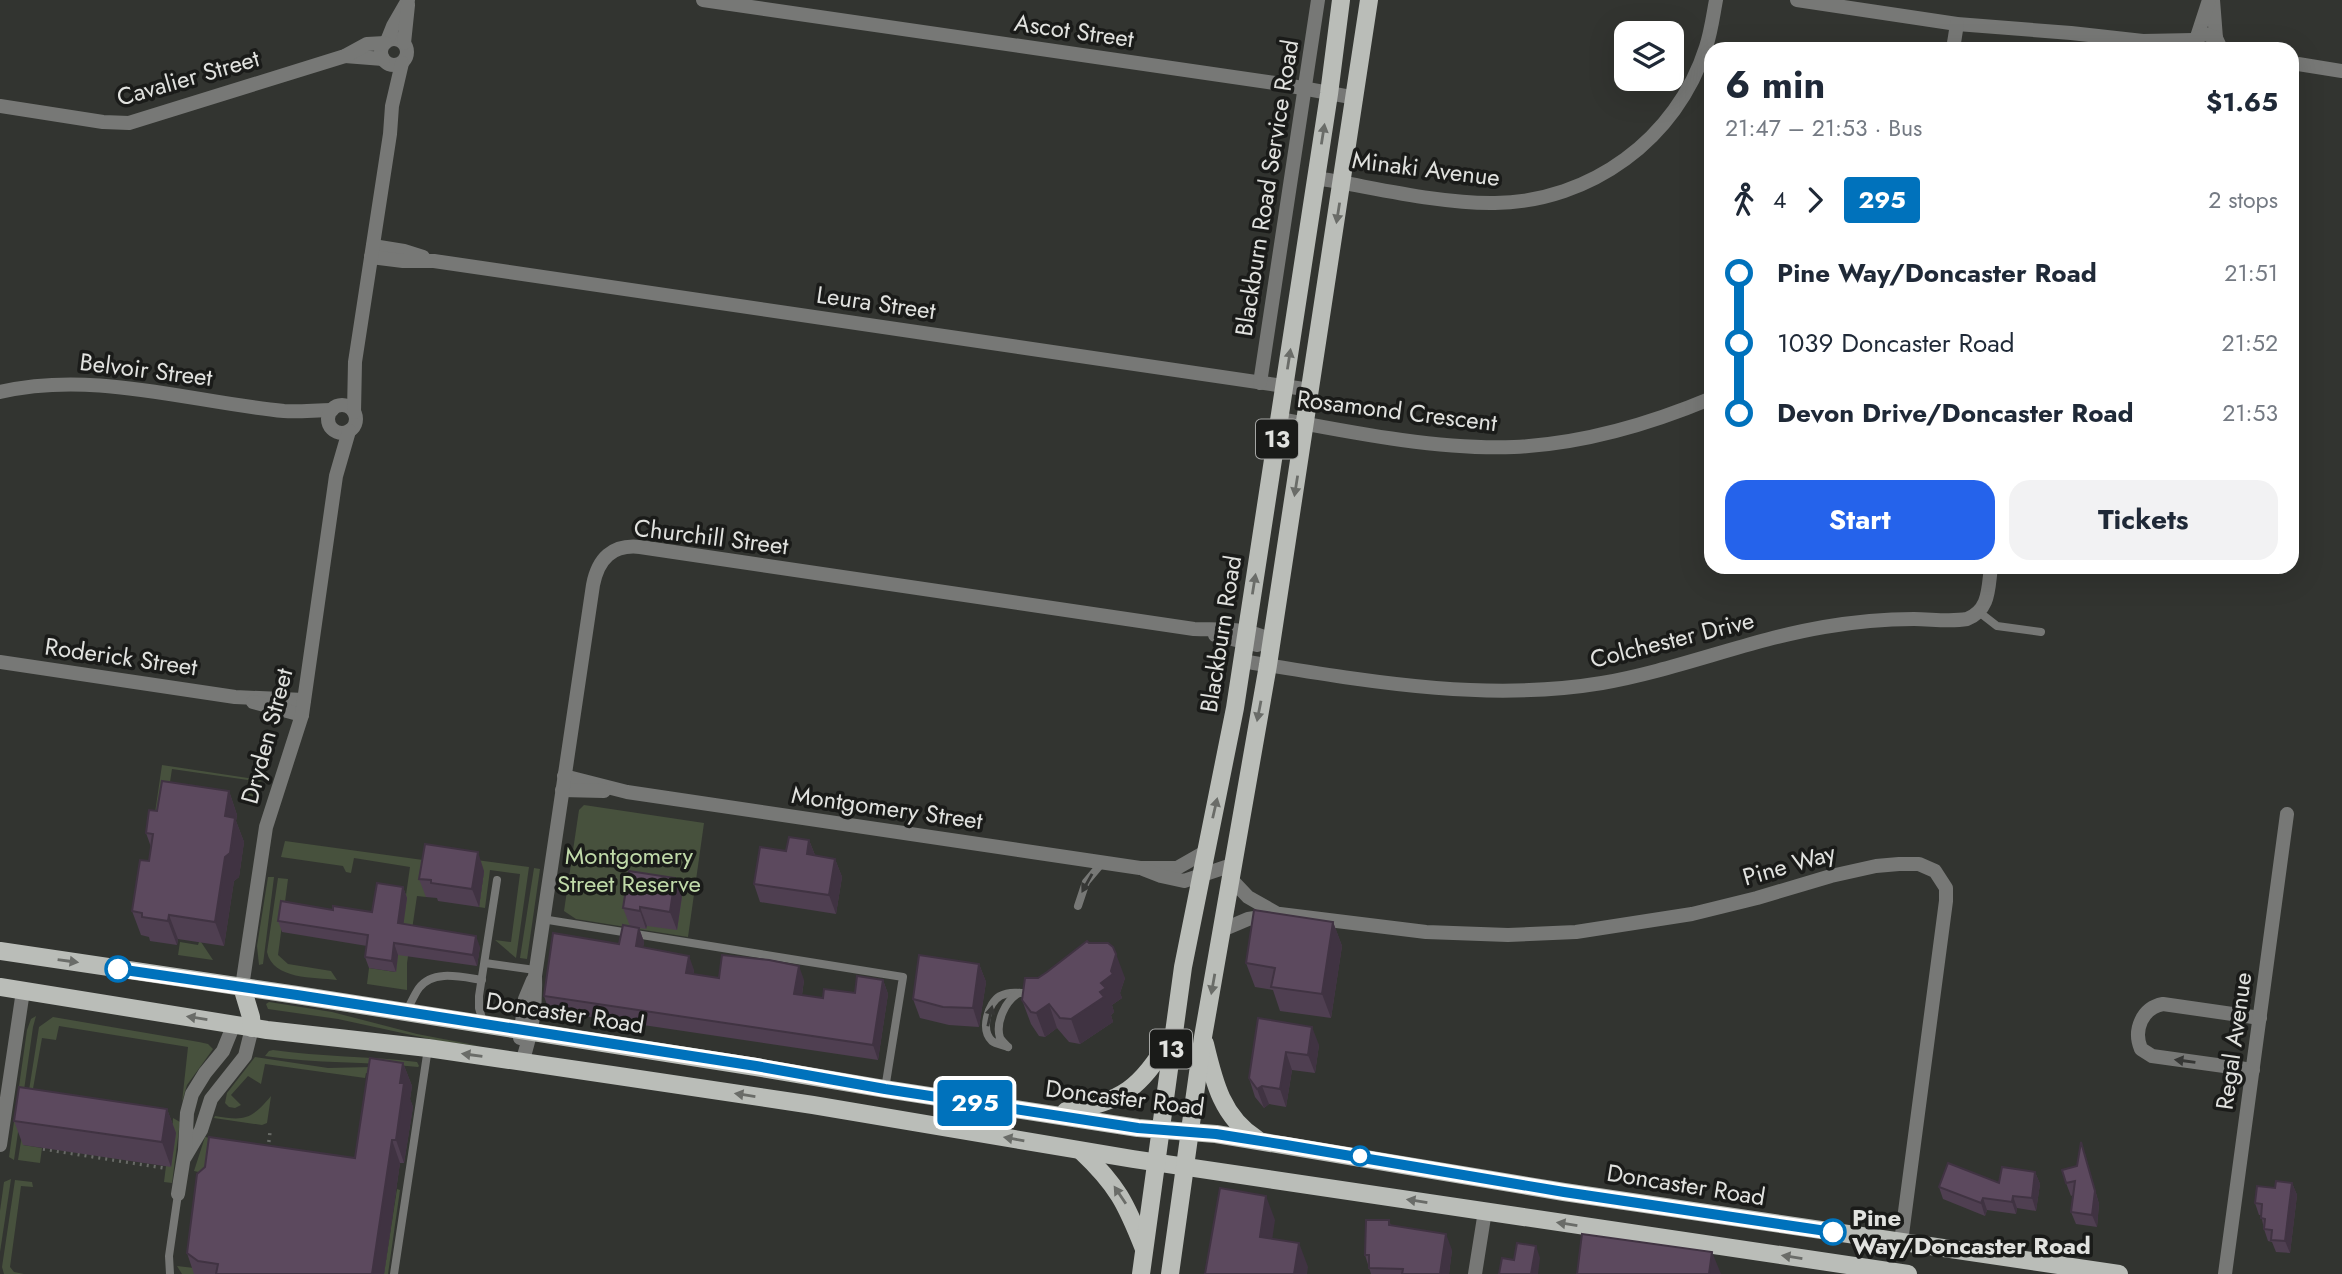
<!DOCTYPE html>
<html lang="en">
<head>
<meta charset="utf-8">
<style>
	:root { --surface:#fff; --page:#f2f2f3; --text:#1f2937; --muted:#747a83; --accent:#2563eb }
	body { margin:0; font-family:Jost,sans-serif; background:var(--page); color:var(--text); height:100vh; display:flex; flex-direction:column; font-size:26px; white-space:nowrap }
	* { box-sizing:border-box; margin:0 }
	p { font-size:23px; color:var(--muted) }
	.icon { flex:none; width:38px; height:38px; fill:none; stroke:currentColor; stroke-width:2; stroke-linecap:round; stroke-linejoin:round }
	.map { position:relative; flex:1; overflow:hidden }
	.panel { position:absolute; left:1704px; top:42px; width:595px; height:532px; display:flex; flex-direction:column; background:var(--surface); border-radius:21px; box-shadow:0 7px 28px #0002 }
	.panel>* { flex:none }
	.badge { padding:0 14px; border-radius:5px; font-size:24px; line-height:46px }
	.fabs { position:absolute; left:1614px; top:21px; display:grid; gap:14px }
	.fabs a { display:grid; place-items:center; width:70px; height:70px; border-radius:14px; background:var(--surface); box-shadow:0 7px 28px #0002; font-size:35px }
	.map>.badge { position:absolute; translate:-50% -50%; box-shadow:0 0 0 4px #fff }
	.legs { display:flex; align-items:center; gap:10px; height:77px; padding:0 21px; font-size:23px }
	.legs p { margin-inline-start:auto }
	.headline { display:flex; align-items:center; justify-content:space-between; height:119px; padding:0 21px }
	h1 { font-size:38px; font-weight:700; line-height:52px }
	.action { display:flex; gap:14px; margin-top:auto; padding:14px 21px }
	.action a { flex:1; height:80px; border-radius:21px; background:var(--accent); color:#fff; font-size:28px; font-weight:700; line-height:80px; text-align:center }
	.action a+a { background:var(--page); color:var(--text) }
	ul { padding:0 21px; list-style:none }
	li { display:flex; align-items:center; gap:24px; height:70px; font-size:26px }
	li i { display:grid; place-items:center; width:10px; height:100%; margin:0 9px; background:currentColor }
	li i::after { content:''; width:18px; height:18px; margin:-9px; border:5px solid; border-radius:50%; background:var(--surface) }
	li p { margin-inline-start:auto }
	li:first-child i { background:linear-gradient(#0000 50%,currentColor 0) }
	li:last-child i { background:linear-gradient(currentColor 50%,#0000 0) }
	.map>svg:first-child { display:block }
</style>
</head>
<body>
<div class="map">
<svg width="2342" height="1274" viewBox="0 0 2342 1274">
	<rect width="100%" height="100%" fill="#323430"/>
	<g fill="#47513d">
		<path d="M162,765L261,780L252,798L246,797L248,780L172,769L167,802L152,833Z"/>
		<path d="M584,805L704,823L688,937L576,919L564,911L579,810Z"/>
		<path d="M285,841L423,860L424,853L529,867L516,958L495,940L511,942L520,874L490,870L485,908L479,907L484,871L431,863L426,897L417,896L407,963V990L367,984L369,968L395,972L410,867L354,858L351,873L346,872L343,866L281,857Z"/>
		<path d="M534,868L540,869L527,959L520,958Z"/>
		<path d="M268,877H274L263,964L259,965L257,946Z"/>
		<path d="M278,878L288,879L278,955L288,964L331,971L337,980C314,977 273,980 267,952Z"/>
		<path d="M180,942L198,945L199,942H201L213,960L178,955Z"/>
		<path d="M269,1002L332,1012L417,1034L480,1046L439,1041L338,1019L268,1009L266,1004Z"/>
		<path d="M36,1016L33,1027L14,1160L9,1157L27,1030L31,1019Z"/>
		<path d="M53,1017L199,1042L208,1044L213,1049L187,1085L182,1102L188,1047L59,1026L56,1040L42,1038L23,1145L42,1148L40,1163L18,1160L39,1027Z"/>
		<path d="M273,1050C321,1057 369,1056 417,1062L419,1066L418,1067C367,1061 316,1064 265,1056L269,1051Z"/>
		<path d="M255,1057L328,1068L372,1067L378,1075L366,1073L365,1078L265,1064L261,1084L248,1076L231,1095L241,1105L235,1108L229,1107L225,1103L227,1093Z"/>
		<path d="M271,1096L267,1123L262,1125L214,1118L215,1116C244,1121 251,1120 271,1096Z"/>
		<path d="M173,1118L180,1122L172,1183L164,1182L166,1166H171Z"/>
		<path d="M205,1137L210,1138L209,1144L212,1145L208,1170L216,1172L213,1190L206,1197L195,1274H182L177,1266L194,1268L208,1174L194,1171Z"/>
		<path d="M11,1179L0,1252V1211L4,1182Z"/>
		<path d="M15,1180L32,1182L33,1187L21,1186L10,1267L14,1272L24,1274H4L2,1267Z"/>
		<path d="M397,1189L400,1190L388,1274H384Z"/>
	</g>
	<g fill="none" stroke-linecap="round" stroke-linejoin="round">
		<g stroke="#686a66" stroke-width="3.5" stroke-dasharray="2 5" stroke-linecap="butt">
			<path d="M43,1149L164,1168"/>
			<path d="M268,1149L270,1132"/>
		</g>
		<g stroke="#777876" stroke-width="8">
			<path d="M1979,612L1997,626L2041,632"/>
			<path d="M1078,906L1086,882L1102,863"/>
			<path d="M542,919L903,977L885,1089"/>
			<path d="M485,963L535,970"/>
			<path d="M406,1012C410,1005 414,995 419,988C433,969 462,977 482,980"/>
			<path d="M484,1025L479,1008V996L497,880"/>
			<path d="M1008,1047C1003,1045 996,1044 992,1041C980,1030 988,1003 1000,996C1010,991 1023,993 1034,994"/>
			<path d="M1008,1047C1005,1044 1002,1041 1000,1038C995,1022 1006,1000 1019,993"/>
			<path d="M170,1274L169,1256L178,1194"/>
			<path d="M394,1274L428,1048"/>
		</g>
		<g stroke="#777876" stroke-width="14">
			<path d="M703,0L1275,83L1356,98"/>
			<path d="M1797,0L1957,24L2071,33L2143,41L2193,40"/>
			<path d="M2213,0L2216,38"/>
			<path d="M2197,37L2209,0"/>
			<circle cx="394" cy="52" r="13"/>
			<path d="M387,41L393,26L408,0"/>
			<path d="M404,43L408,5"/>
			<path d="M2189,48L2194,39L2205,34L2216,38L2221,49"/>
			<path d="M1953,49L1957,24"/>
			<path d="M345,56L383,59"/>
			<path d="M2292,63L2342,71"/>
			<path d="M0,106L103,122L129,123L345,56L367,44L385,43"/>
			<path d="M1316,178C1372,187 1439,204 1495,203C1590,202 1677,139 1706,47C1711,32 1713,16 1716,0"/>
			<path d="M373,246L404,251L423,257"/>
			<path d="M371,257L403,261H434L1311,390"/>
			<path d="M1260,383L1318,0"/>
			<path d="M0,392C94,370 190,402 284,411C300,412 316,410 332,410"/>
			<circle cx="342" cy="419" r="14"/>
			<path d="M354,412L355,362L390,134L392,106L402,63"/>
			<path d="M1280,419C1354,433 1440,450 1514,447C1581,444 1650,424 1712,398"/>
			<path d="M1215,635L1257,645L1272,641"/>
			<path d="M1242,661C1361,680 1482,703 1602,683C1677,670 1748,640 1824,627C1853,622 1884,619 1914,619C1931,619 1950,622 1967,619C1990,610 1988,588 1991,567"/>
			<path d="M0,662L235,697L304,700"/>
			<path d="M253,702L302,715"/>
			<path d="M564,776L627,792L1140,868H1177L1205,852"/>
			<path d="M562,790L604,791"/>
			<path d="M1143,869L1161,876L1184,881L1232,865"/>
			<path d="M1230,878L1248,897L1278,914"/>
			<path d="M1222,930L1248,919L1280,914L1426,932L1508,935L1576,932L1692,914L1757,898L1831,876L1876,866L1899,864H1919L1935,871L1946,888V901L1901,1242"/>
			<path d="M242,987L266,827L302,715L336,476L349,431"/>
			<path d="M520,1038L525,999L533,980"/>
			<path d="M522,1062C532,1032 536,1007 535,976L593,585C598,559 612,544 640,547L1194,629C1221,630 1248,627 1272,641"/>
			<path d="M2253,1070L2152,1056L2141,1049C2133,1030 2142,1008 2163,1004L2260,1018"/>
			<path d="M0,1145L23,991"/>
			<path d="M185,1157L201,1130L211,1099L245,1056L252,1028"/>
			<path d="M178,1194L185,1150L187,1113L192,1094L205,1073L223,1051L234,1024"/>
			<path d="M1475,1274L1485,1211"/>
			<path d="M2225,1274L2287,814"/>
		</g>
		<g stroke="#babdb8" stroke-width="18">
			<path d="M0,951L297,995L756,1067L885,1089L1138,1128L1216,1134L1564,1192L2119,1274"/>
			<path d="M0,987L267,1030L428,1048L612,1075L813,1105L1133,1159L1908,1274"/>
			<path d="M242,987L251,1017L252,1028"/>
			<path d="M1205,1044C1214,1082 1222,1117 1257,1139"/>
			<path d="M1066,1111C1121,1103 1142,1087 1169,1040"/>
			<path d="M1081,1151C1117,1185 1126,1203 1144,1249"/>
			<path d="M1141,1274L1183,967L1235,708L1329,94L1341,0"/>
			<path d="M1170,1274L1203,1037L1268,665L1369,0"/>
		</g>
	</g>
	<g fill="#4f3f51">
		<path d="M229,791L237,815L236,821L244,842L239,877L234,881L224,946L178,939L177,945L150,941L149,937L141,935L132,911L149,861L151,847L146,833L157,811Z"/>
		<path d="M809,840L815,855L835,859L842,877L836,914L760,902L754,884L786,851Z"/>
		<path d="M484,871L479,907L438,901L437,898L426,897L419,879Z"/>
		<path d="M675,878L682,896L677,930L647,926L646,929L639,928L644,942L643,947L694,970L693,975L719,978L804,980L802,995L823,998L855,993L883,980L888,994L878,1060L549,1011L544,996L619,944L630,926L623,908Z"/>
		<path d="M403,887L407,898L403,924L480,947L477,966L398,955L396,972L369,968L365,957L367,946L282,932L278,921L372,912Z"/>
		<path d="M1333,922L1342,946L1331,1018L1280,1011L1273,990L1255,987L1246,963Z"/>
		<path d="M1089,943L1125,978L1120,993L1122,998L1112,1005L1114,1012L1111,1015L1113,1022L1080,1044L1069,1042L1057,1028L1045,1037L1039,1036L1031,1024L1022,1000L1038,978L1047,972Z"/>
		<path d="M979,964L986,982L979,1027L949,1025L920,1018L913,999Z"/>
		<path d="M1258,1018L1319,1045L1315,1073L1292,1070L1286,1107L1269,1104L1264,1108L1255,1097L1249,1078Z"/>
		<path d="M403,1063L412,1086L410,1099L413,1107L404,1163H400L384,1274H194L187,1253L355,1158Z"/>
		<path d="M167,1109L176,1133L171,1167L23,1145L14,1121Z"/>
		<path d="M2085,1154L2099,1204L2097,1227L2076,1224L2071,1212L2073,1195L2071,1196L2066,1183Z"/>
		<path d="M2035,1172L2040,1184L2036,1211L2017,1208L2016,1214L1987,1210L1985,1216L1943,1199L1939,1187L1999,1183Z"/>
		<path d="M2292,1183L2297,1195L2290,1253L2276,1252L2272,1242L2268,1241L2264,1229L2261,1215H2259L2255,1203L2275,1188Z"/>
		<path d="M1389,1220L1391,1226L1452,1250L1449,1274H1371L1365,1255Z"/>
	</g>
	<g fill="#403342">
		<path d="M229,791L237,815L236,821L244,842L239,877L234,881L224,946L215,922L225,816Z"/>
		<path d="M809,840L816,858L807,854Z"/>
		<path d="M478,852L484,871L479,907L472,889Z"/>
		<path d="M835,859L842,877L836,914L829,895Z"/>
		<path d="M675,878L682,896L677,930L670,912Z"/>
		<path d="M403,887L407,898L402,935L398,923Z"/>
		<path d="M640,907L647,926L646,929L640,911Z"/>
		<path d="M169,915L178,939L177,945L168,921Z"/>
		<path d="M1333,922L1342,946L1331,1018L1322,994Z"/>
		<path d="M639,928L644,942L641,960L636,946Z"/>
		<path d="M476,936L480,947L477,966L473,955Z"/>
		<path d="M394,943L398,955L396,972L392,961Z"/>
		<path d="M1116,954L1125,978L1120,993L1122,998L1112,1005L1114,1012L1111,1015L1113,1022L1080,1044L1071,1019L1100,992L1101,983L1111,971Z"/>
		<path d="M689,956L694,970L691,988L686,973Z"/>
		<path d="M979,964L986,982L979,1027L973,1008Z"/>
		<path d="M799,966L804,980L800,1008L794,994Z"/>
		<path d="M883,980L888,994L878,1060L873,1045Z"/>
		<path d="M1049,1004L1057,1028L1045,1037L1036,1013Z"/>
		<path d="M1312,1027L1319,1045L1315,1073L1308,1055Z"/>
		<path d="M1286,1052L1292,1070L1286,1107L1280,1089Z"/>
		<path d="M403,1063L412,1086L410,1099L413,1107L404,1163L396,1140L400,1083Z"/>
		<path d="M1262,1086L1269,1104L1264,1108L1257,1089Z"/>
		<path d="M167,1109L176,1133L171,1167L162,1142Z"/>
		<path d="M392,1140L400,1163L384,1274H372Z"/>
		<path d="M2081,1142L2099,1204L2097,1227L2092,1215Z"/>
		<path d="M2035,1172L2040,1184L2036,1211L2032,1198Z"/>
		<path d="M2292,1183L2297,1195L2290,1253L2285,1241Z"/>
		<path d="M1266,1196L1275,1220L1269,1261L1260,1237Z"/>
		<path d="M2013,1196L2017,1208L2016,1214L2012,1202Z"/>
		<path d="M1983,1198L1987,1210L1985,1216L1981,1203Z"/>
		<path d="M1446,1234L1452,1250L1449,1274H1440Z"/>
		<path d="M1299,1243L1308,1267L1307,1274H1294Z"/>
		<path d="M1536,1246L1540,1258L1538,1274H1531Z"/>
		<path d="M1712,1252L1721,1274H1709Z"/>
	</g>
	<g fill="#5c495e" stroke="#403342" stroke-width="2">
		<path d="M162,781L229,791L225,816L235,818L230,853L225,857L215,922L169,915L168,921L142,917V913L132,911L140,860L149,861L153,834L146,833L149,810L157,811Z"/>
		<path d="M789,837L809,840L807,854L835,859L829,895L754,884L760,847L786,851Z"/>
		<path d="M425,844L478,852L472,889L431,883V880L419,879Z"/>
		<path d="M629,871L675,878L670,912L640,907V911L623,908Z"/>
		<path d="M377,883L403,887L398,923L476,936L473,955L394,943L392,961L365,957L368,935L278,921L281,901L333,910V906L372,912Z"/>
		<path d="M1254,910L1333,922L1322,994L1271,987L1275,968L1246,963Z"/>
		<path d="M623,925L639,928L636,946L689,956L686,973L719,978L722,955L769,960L799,966L794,994L823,998L824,989L855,993L857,976L883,980L873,1045L544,996L553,933L619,944Z"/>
		<path d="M1087,941L1089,943H1108L1113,947L1116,954L1111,971L1113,974L1101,983L1106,988L1100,992L1104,997L1071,1019L1060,1018L1049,1004L1036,1013L1031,1012L1022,1000L1025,978H1038L1047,972Z"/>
		<path d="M919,955L979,964L973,1008L943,1007L913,999Z"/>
		<path d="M1258,1018L1312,1027L1308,1055L1286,1052L1280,1089L1262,1086L1257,1089L1249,1078Z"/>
		<path d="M370,1058L403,1063L400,1083H404L396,1140H392L372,1274H216L218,1264L198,1261L187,1253L197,1174L205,1167L209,1137L355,1158Z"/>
		<path d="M19,1087L167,1109L162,1142L14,1121Z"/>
		<path d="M2081,1142L2095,1191L2092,1215L2071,1212L2075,1181L2066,1183L2062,1170L2077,1166Z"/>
		<path d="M1948,1163L1999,1183L2002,1167L2035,1172L2032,1198L2013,1196L2012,1202L1983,1198L1981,1203L1939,1187Z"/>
		<path d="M2276,1181L2292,1183L2285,1241L2271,1240L2272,1230L2264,1229L2265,1219L2261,1218L2262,1204L2255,1203L2257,1186L2275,1188Z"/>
		<path d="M1220,1188L1266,1196L1260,1237L1299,1243L1294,1274H1205Z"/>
		<path d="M1366,1220H1389V1225L1446,1234L1440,1274H1402L1403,1269L1369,1268V1255H1365Z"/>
		<path d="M1582,1234L1712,1252L1709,1274H1577Z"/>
		<path d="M1517,1243L1536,1246L1531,1274H1499L1502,1258L1514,1260Z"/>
	</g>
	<defs><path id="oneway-solid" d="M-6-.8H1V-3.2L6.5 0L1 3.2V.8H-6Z" transform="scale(1.75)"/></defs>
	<g fill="#6a6c68">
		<use href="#oneway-solid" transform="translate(1323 134) rotate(-81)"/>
		<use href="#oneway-solid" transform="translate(1338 213) rotate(99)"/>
		<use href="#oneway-solid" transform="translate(1289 359) rotate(-81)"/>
		<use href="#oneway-solid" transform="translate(1296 486) rotate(99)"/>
		<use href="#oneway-solid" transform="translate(1254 584) rotate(-81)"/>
		<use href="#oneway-solid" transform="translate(1259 711) rotate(101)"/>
		<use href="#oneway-solid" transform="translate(1215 808) rotate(-77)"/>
		<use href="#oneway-solid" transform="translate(68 961) rotate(8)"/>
		<use href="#oneway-solid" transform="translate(1213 984) rotate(100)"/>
		<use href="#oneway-solid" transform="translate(197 1018) rotate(-171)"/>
		<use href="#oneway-solid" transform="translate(472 1055) rotate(-172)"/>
		<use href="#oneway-solid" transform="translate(745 1095) rotate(-171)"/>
		<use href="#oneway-solid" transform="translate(1014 1139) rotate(-170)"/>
		<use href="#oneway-solid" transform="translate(1120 1195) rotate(-124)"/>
		<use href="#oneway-solid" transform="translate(1417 1201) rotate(-171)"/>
		<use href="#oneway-solid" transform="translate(1567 1224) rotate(-171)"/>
		<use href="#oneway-solid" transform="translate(1792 1257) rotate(-171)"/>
	</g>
	<g fill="#363735">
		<use href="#oneway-solid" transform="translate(1087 883) rotate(119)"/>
		<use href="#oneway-solid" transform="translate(990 1016) rotate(-78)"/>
		<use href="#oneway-solid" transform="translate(2185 1061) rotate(-172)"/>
	</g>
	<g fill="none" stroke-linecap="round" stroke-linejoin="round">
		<defs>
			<path id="line-1" d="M118,969L297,995L756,1066L885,1089L1138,1128L1216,1134L1286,1145L1564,1192L1833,1232"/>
		</defs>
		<use href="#line-1" stroke="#fff" stroke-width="16"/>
		<use href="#line-1" stroke="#0072bc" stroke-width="10"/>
	</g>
	<g fill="#fff" stroke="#0072bc" stroke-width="3.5">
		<circle cx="118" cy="969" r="12"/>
		<circle cx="1360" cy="1156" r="9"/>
		<circle cx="1833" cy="1232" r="12"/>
	</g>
	<g text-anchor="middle" stroke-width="7" stroke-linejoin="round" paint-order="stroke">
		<g fill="#1a1b19" stroke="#a5a6a4" stroke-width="2">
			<rect x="1256" y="419.5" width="42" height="39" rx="5"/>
			<rect x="1150" y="1029.5" width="42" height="39" rx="5"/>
		</g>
		<g font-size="23" font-weight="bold" fill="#e1e2df">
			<text x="1277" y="447">13</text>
			<text x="1171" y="1057">13</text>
		</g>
		<g font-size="24" fill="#e1e2df" stroke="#1a1b19">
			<text transform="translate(1074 31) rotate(8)" y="8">Ascot Street</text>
			<text transform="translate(188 78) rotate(-16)" y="8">Cavalier Street</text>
			<text transform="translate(1426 169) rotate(7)" y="8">Minaki Avenue</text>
			<text transform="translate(1267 188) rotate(-81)" y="8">Blackburn Road Service Road</text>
			<text transform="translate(876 303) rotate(8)" y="8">Leura Street</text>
			<text transform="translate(146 370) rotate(7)" y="8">Belvoir Street</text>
			<text transform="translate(1397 411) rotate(7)" y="8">Rosamond Crescent</text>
			<text transform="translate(711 537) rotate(7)" y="8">Churchill Street</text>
			<text transform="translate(1221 634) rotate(-81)" y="8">Blackburn Road</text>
			<text transform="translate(1672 640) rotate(-14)" y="8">Colchester Drive</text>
			<text transform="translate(121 657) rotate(8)" y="8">Roderick Street</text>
			<text transform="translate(267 736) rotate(-75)" y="8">Dryden Street</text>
			<text transform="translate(887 808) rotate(8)" y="8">Montgomery Street</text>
			<text transform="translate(1789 865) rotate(-16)" y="8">Pine Way</text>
			<text transform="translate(565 1013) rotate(9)" y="8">Doncaster Road</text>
			<text transform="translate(2234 1041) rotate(-82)" y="8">Regal Avenue</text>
			<text transform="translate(1125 1098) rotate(7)" y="8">Doncaster Road</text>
			<text transform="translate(1686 1185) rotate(9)" y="8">Doncaster Road</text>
		</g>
		<g font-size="24" fill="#c0daa9" stroke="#1a1b19">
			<text x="629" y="864">Montgomery<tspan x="629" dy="28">Street Reserve</tspan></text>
		</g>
		<g font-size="24" font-weight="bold" fill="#e1e2df" stroke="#1a1b19" text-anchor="start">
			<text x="1852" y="1226">Pine<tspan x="1852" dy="28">Way/Doncaster Road</tspan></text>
		</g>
	</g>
</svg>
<div class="fabs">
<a><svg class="icon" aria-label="layers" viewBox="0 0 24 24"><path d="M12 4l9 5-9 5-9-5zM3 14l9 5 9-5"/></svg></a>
</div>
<b class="badge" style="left:975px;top:1103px;background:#0072bc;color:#fff">295</b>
<section class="panel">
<div class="headline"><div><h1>6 min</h1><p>21:47 – 21:53 · Bus</p></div><b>$1.65</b></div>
<div class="legs"><svg class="icon" aria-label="walk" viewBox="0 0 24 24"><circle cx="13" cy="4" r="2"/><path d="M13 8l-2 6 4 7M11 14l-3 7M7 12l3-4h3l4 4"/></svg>4<svg class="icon" aria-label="forward" viewBox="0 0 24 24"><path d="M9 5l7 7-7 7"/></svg><b class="badge" style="background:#0072bc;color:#fff">295</b><p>2 stops</p></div>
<ul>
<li><i style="color:#0072bc"></i><b>Pine Way/Doncaster Road</b><p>21:51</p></li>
<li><i style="color:#0072bc"></i><span>1039 Doncaster Road</span><p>21:52</p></li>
<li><i style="color:#0072bc"></i><b>Devon Drive/Doncaster Road</b><p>21:53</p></li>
</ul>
<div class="action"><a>Start</a><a>Tickets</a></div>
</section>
</div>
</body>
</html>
